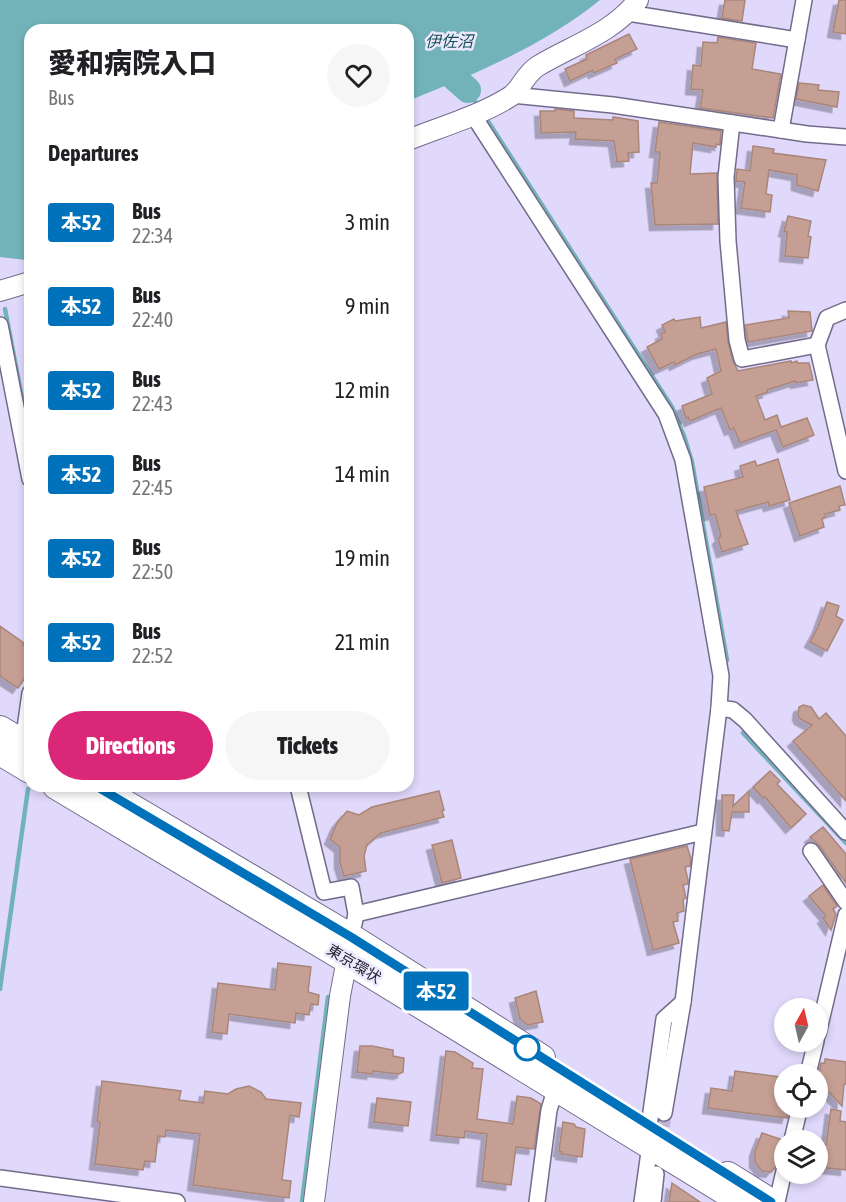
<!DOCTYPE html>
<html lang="en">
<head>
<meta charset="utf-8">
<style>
	:root { --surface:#fff; --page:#f6f6f6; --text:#202124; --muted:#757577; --accent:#db2777 }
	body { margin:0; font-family:"Asap Condensed","Noto Sans JP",sans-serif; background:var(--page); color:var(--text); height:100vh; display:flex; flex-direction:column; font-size:22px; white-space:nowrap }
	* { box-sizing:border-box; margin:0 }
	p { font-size:20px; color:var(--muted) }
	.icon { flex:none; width:33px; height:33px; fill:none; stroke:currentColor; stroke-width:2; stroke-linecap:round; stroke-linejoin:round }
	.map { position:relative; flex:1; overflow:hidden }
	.side { position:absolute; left:24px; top:24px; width:390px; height:768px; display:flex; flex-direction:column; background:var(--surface); border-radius:18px; box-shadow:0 3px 9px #0003 }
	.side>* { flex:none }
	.badge { padding:0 12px; border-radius:4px; font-size:21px; line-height:39px }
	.needle { width:39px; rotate:8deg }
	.fabs { position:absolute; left:774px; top:998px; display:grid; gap:12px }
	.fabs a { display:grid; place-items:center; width:54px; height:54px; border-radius:50%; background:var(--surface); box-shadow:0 3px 9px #0003; font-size:30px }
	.map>.badge { position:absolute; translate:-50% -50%; box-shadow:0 0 0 3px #fff }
	h2 { padding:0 24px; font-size:22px; line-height:54px }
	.round { display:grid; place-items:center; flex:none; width:63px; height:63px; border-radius:32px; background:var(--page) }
	.head { display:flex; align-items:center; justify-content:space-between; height:102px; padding:0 24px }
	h1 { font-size:28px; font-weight:800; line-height:45px }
	.button { display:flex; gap:12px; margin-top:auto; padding:12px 24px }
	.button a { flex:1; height:69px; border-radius:36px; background:var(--accent); color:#fff; font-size:24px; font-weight:800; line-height:69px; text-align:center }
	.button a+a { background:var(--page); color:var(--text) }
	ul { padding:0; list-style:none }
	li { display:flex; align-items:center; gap:18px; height:84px; padding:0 24px }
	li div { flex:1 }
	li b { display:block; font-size:22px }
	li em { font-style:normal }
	li .badge { min-width:66px; font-weight:700; text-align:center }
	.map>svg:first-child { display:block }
</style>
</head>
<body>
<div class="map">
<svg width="846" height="1202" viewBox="0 0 846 1202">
	<defs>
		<filter id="shadow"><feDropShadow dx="-5.5" dy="5.5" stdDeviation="0" flood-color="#0004"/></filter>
	</defs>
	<rect width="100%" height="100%" fill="#e1d9fc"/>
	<path fill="#72b3ba" d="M0,0H600C543,46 475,74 408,101V30H30V259L26,260L0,257Z"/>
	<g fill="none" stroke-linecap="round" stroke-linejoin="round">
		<g stroke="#72b3ba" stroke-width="4.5">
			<path d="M468,90L479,108"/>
			<path d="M484,115L672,407L684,436L692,462L727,660"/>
			<path d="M5,309L30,440"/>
			<path d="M743,733L846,843"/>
			<path d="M0,989L28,789"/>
			<path d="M302,1202L328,997"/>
		</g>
		<path stroke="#72b3ba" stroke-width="26" d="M408,37L468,90"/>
	</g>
	<g fill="#c59f94" stroke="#a9857a" stroke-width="1.5" filter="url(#shadow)">
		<path d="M725,0H745L742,21L722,18Z"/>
		<path d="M839,0H846V34L833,32Z"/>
		<path d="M629,34L637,49L615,59L617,63L594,73L593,70L570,81L565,69L587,59L586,55Z"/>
		<path d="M718,37L756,43L752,69L781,74L773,118L700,108L703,90L691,89L693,65L701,66L703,42L717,43Z"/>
		<path d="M799,83L819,85L818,90L839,92L837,107L796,99Z"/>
		<path d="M555,109L574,111V118L613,120V117L638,121L639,152L628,153L629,161L617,162L614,141L575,139L576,132L541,133L540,111H555Z"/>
		<path d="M659,122L721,131L720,145L716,144V147L693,143L690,174L717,173L718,224L655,225L651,183H657L660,152H655Z"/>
		<path d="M753,146L774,149L773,153L826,160L818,191L797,185V175L769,170L766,194L772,195L770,212L741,208L745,182L736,181L737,169L750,171Z"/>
		<path d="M788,216L811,221L808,236L811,237L808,258L785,256L787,232L784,231Z"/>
		<path d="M788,311L810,312L812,331L748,342L745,325L789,318Z"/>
		<path d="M700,317L701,328L726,322L728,342L733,361L738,371L791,361V363L797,361V363H809L813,380L796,383L795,381L767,390L768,392L756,396L765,420L777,415L781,427L807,418L814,435L783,447L776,430L740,443L734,428L730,430L721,408L690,421L688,417L686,418L682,406L712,394L707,378L721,371L716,349L697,354L675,365L674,362L659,369L647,347L662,339L661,334L665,332L662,325L674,319L675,321Z"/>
		<path d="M778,459L790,500L769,506L768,502L736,511L748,544L722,552L718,539L721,536L715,514L710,515L704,487L743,477L740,466L755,461L757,466Z"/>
		<path d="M840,486L845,505L839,506L840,510L825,514L826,517L822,519L824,527L800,536L789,503Z"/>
		<path d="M827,602L839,606L836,616L843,620L827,651L810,642L818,627Z"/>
		<path d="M0,626L24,643L23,645L29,649L25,678L18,688L0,676Z"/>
		<path d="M803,705L811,707L819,719L826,713L846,736V801L793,741L812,725L800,719L798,715L799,707Z"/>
		<path d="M770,771L780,781L777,784L806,814L791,828L765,797L763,798L753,787Z"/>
		<path d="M439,791L444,810L442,811L444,817L381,833L367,845L364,856L366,871L344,876L340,863V847L330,839L337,823L347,811L359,815L372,807Z"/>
		<path d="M749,791V812H732L729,831L722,830V795H734L733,806Z"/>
		<path d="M823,827L846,854V883L819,845L810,837Z"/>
		<path d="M452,840L461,878L442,883L432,845Z"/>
		<path d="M687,846L691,859L690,866L685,867L688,880V884L683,885L686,898L683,899L684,911L677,913L678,921L673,922L679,943L653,950L630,859Z"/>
		<path d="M823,885L837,906L833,909L836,914L831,930L823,918L826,916L809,896Z"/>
		<path d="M278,963L311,967L308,992L319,995L318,1005L311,1004L309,1015L296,1013L295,1023L229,1014L227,1034L212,1032L218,983L275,990Z"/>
		<path d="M536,991L543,1022L528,1025L520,1019L515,998Z"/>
		<path d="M360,1046H372L393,1050V1056L404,1058L403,1072L399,1074L373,1071L372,1074L357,1072Z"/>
		<path d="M446,1051L455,1052L473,1063L472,1068L483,1069L477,1119L513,1124L517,1096L531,1098L541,1104L534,1149L516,1147L511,1185L482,1181L487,1134L465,1131L464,1138L436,1135Z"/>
		<path d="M825,1059L846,1062V1084H844L842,1106L824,1087L819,1086L818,1084L821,1063H825Z"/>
		<path d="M735,1071L780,1077L777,1097L784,1098V1107H790L787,1118L708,1108L711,1088L732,1091Z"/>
		<path d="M102,1081L181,1091L179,1100L203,1103L205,1091L228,1094L236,1089L249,1086L261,1092L266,1099L301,1103L299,1117L290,1115L282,1180L291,1181L289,1198L193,1185L200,1134L166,1130L165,1137L158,1136L155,1162L145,1161L143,1170L95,1164L100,1122L97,1121Z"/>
		<path d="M377,1098L411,1102L408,1126L374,1122Z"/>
		<path d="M831,1109L841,1111L840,1121L846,1122V1170L818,1167V1144L826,1145Z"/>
		<path d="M563,1122L574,1124L576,1127L585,1129L582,1157L561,1154L562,1152L559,1151Z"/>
		<path d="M762,1133L783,1140L784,1146L780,1162L771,1172L762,1171L755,1162V1151Z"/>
		<path d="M672,1183L700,1202H669Z"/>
	</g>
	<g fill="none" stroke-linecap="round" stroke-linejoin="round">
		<path stroke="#bcb5d3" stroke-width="15" stroke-dasharray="15 8" stroke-linecap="butt" d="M657,1172L664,1113"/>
		<defs>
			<g id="minor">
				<path d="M628,13L797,40"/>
				<path d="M512,95L613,105L807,134L846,137"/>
				<path d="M473,115L666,414L683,460L721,676L719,708L683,1002L664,1019L649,1126"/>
				<path d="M732,123L726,177L728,241L737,340L742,359L817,345"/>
				<path d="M781,130L804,0"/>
				<path d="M846,310L827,318L817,345L846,471"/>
				<path d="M0,325L30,479"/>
				<path d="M719,708L733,710L745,720L846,832"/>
				<path d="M23,743L30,693"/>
				<path d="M298,786L324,892L351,887L356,914L354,924"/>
				<path d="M811,851L846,902"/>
				<path d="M356,914L703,832"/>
				<path d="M818,1034L846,915"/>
				<path d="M808,1074L816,1041"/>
				<path d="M664,1113L683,1002"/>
				<path d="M792,1140L800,1107"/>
				<path d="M0,1178L177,1202"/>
				<path d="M537,1202L549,1110L556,1087"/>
				<path d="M642,1202L650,1145"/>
				<path d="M653,1202L656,1174"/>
				<path d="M777,1202L784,1171"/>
			</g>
			<g id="tertiary">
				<path d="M408,140C438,128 484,114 511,96C521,89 525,74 538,66C573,45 613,33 638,0"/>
				<path d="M0,291L30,282"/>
				<path d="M314,1202L340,996L349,949"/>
			</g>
			<g id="trunk">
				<path d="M0,729L30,747"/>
				<path d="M0,752L30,770"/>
				<path d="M56,786L347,960L742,1202"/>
				<path d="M96,786L351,937L542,1058"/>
				<path d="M728,1175L771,1202"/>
			</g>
		</defs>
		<use href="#minor" stroke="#736b8a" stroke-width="18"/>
		<use href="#tertiary" stroke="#736b8a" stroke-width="22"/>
		<use href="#trunk" stroke="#736b8a" stroke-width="28"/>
		<use href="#minor" stroke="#fff" stroke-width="15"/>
		<use href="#tertiary" stroke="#fff" stroke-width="20"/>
		<use href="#trunk" stroke="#fff" stroke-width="26"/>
	</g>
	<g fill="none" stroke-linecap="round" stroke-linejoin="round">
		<defs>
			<path id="line" d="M96,786L351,937L771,1202"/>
		</defs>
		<use href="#line" stroke="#fff" stroke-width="14"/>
		<use href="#line" stroke="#0072bc" stroke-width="9"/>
	</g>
	<circle fill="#fff" stroke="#0072bc" stroke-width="3" cx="527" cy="1048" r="12"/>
	<g text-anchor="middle" stroke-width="5" stroke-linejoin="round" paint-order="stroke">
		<g font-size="15" fill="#262330" stroke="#ede9fe">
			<text transform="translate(354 964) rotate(31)" y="5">東京環状</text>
		</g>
		<g font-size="16" font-style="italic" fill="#134d53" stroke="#ede9fe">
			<text x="449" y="47">伊佐沼</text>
		</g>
	</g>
</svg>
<div class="fabs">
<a><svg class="needle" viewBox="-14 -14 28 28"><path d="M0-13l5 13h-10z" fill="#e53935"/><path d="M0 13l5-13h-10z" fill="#757577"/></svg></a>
<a><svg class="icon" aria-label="locate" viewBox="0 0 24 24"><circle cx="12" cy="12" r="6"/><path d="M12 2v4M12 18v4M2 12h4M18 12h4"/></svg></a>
<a><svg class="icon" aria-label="layers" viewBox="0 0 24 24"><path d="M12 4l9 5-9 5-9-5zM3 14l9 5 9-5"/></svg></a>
</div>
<b class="badge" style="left:436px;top:991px;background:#0072bc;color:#fff">本52</b>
<section class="side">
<div class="head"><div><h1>愛和病院入口</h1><p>Bus</p></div><a class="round"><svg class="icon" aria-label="heart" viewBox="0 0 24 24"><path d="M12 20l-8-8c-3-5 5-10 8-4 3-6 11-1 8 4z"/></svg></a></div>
<h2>Departures</h2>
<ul>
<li><span class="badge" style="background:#0072bc;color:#fff">本52</span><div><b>Bus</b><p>22:34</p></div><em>3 min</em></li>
<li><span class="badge" style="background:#0072bc;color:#fff">本52</span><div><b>Bus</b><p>22:40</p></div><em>9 min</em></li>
<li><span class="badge" style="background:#0072bc;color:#fff">本52</span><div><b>Bus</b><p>22:43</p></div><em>12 min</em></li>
<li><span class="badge" style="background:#0072bc;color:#fff">本52</span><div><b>Bus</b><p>22:45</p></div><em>14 min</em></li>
<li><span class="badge" style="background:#0072bc;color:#fff">本52</span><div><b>Bus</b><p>22:50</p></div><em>19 min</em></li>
<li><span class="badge" style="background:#0072bc;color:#fff">本52</span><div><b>Bus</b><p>22:52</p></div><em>21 min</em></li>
</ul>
<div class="button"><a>Directions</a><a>Tickets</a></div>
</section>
</div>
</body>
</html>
